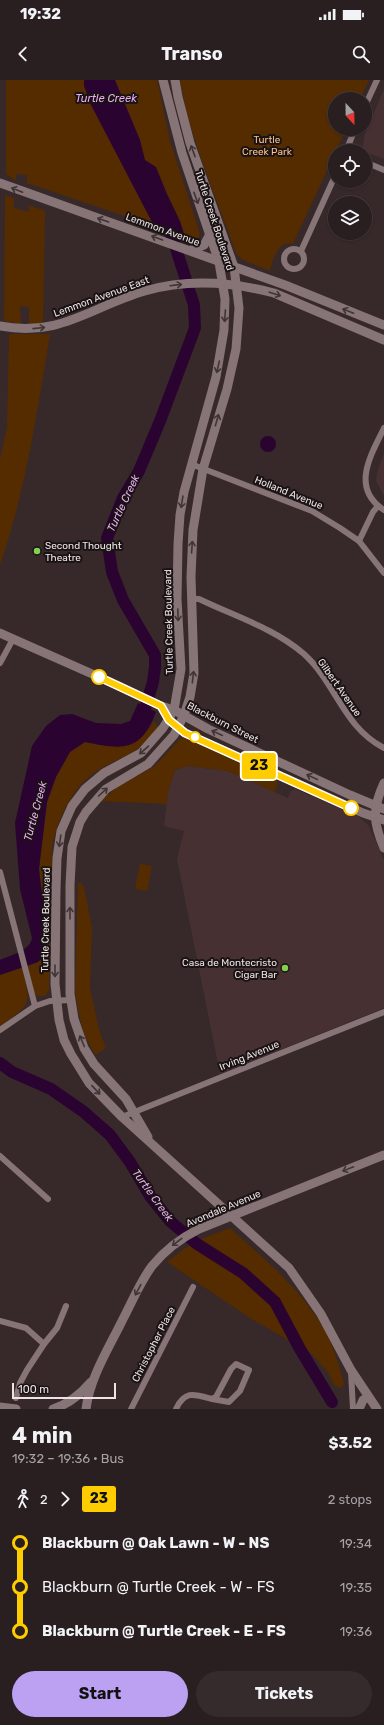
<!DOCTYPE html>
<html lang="en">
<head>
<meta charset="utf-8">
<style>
	:root { --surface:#291e20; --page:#352b2d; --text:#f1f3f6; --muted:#a5a2a5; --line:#453c3e; --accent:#bca0f2 }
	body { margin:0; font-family:Rubik,sans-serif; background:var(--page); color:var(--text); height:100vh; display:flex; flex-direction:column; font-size:15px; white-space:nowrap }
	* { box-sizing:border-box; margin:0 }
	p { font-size:13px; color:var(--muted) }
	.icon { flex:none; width:22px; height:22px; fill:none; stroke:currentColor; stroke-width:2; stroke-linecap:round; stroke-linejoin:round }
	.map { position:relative; height:1329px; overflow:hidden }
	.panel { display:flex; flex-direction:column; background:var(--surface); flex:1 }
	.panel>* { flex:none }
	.badge { padding:0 8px; border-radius:3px; font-size:14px; line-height:26px }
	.needle { width:26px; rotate:158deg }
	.fabs { position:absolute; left:328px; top:12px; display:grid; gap:8px }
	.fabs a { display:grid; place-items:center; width:44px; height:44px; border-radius:50%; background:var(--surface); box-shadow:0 1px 3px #0004,0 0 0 1px var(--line); font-size:20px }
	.scale { position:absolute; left:12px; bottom:10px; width:104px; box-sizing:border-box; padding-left:4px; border:2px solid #eee3e4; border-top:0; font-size:11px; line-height:14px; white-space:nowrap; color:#eee3e4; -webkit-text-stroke:3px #1a1314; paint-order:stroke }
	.map>.badge { position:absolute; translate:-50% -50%; box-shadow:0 0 0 2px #fff }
	.legs { display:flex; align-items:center; gap:6px; height:44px; padding:0 12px; font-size:13px }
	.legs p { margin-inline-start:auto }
	.summary { display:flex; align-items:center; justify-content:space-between; height:68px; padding:0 12px }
	h1 { font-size:22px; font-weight:700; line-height:30px }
	.action { display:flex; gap:8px; margin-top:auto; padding:8px 12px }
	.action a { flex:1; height:46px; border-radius:24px; background:var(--accent); color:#111; font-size:16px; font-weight:700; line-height:46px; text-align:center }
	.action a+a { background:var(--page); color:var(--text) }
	ul { padding:0 12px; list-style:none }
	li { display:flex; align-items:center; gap:14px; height:44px; font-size:15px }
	li i { display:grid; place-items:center; width:6px; height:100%; margin:0 5px; background:currentColor }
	li i::after { content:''; width:10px; height:10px; margin:-5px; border:3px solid; border-radius:50%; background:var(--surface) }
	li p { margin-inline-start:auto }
	li:first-child i { background:linear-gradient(#0000 50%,currentColor 0) }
	li:last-child i { background:linear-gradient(currentColor 50%,#0000 0) }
	.status { display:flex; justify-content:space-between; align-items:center; height:28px; padding:0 20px; background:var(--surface); direction:ltr }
	.status svg { height:11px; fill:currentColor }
	header { display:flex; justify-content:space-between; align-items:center; height:52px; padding:0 12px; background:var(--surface); font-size:18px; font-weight:700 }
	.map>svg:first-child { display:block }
</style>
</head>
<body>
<div class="status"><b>19:32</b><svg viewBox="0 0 49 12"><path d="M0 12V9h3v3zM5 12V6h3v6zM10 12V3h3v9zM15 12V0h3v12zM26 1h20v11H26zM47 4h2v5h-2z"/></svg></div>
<header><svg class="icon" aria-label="back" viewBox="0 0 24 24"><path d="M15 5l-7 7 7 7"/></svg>Transo<svg class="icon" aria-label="search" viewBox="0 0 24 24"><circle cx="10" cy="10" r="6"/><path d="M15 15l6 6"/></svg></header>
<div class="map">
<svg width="384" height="1329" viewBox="0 0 384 1329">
	<rect width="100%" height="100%" fill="#37282a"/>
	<g fill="#463032">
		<path d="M384,9V79L363,71V65L365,54Z"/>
		<path d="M384,373V416L376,401L377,393Z"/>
		<path d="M188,686L228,691L288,718L291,711L295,709L358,736L369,746L384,780V928L220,994L177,779L184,751L164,746L168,712L175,690Z"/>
	</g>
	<g fill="#552c00">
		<path d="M6,0H157L170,61L200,154L198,161H193C139,140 83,122 27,103V95L16,94V101L6,94Z"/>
		<path d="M180,0H369L360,19H335V49H346L293,164C279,159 272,180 270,191L243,180L236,173C217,118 189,57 180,0Z"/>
		<path d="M5,115L14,118V128L29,132V125L45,131L43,244H29V227L20,226L21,244L4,241Z"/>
		<path d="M9,254H50C37,332 26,410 0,485V379L7,347Z"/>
		<path d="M153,641L158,646C151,656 143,666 133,672C121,679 108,683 97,691C72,707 58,738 52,766L49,910L45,916H38L34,913L27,887L38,882L47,835L44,831L39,789L47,722L56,697L70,671L85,662L119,667L151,647Z"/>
		<path d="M184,657L275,699L277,701V707L274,712L228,691L188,686L175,690L168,712L167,724L100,721L119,706L155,686L180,659Z"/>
		<path d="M140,784L152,786L147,811L135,809Z"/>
		<path d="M78,803H81L84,807L92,848L90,907L99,950L106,968L95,975L84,954L80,939L75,913Z"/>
		<path d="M22,888C32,926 31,923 0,946V895Z"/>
		<path d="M230,1148C263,1178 299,1207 322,1246C333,1264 339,1284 344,1304L341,1308L334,1305L328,1292L311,1273L250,1238L167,1182L184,1169L206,1157Z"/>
	</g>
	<g fill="#2b0330">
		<path d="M84,0H115L140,60L145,80L156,87L167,114L180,141L185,157L171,153L154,146L91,25L84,6Z"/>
		<circle cx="268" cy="364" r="8"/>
		<path d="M138,623L156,632C141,672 123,670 85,662L70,672L56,697L47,722L39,789L44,830L47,835V871L44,877L38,882L0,895V880C11,875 30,871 32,858L20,809L15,743L32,666L46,646L60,635L72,634L96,643L121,644L130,641Z"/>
	</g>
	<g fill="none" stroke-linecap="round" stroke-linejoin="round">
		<g stroke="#2b0330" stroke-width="12">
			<path d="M139,641L144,632L153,602L155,587V575L123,520L112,492L107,458L123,418L139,391L160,341L195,248L194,225L171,153L164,139"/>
			<path d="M0,983L12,992L51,1009L84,1032L110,1055L130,1082L150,1116L170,1141L197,1164L243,1193L275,1222L300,1269L332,1322"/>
		</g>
		<g stroke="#867476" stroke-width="6">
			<path d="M365,26L377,0"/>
			<path d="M346,71L355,49"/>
			<path d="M365,82L384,90"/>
			<circle cx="294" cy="179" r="10"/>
			<path d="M301,171L335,96"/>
			<path d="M384,348C371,375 350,408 384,430"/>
			<path d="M191,384L312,431L340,448L359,461L384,493"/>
			<path d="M359,461L373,432L378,426"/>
			<path d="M192,519H199C234,536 274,548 304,574C336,603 343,647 384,668"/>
			<path d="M0,583L13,559"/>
			<path d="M0,792L35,926"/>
			<path d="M0,950L35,926L50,921L70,920"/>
			<path d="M122,1037L384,932"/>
			<path d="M0,1076L48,1119"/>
			<path d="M0,1241L26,1248L44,1264"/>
			<path d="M351,1292L353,1329"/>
			<path d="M16,1318L20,1303L27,1290L44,1264L57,1248L66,1226"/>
			<path d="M131,1329L193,1207"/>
			<path d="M176,1329C185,1310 194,1314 212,1319L216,1317L231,1289L236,1284L249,1290L240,1311L229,1322L212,1319"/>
		</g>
		<g stroke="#867476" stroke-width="9">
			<path d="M163,0L182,73L219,182L225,219L224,250L216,297L184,412L180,435L178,464L177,519L181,589L174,630L163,648L141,673L104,693L85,709L72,726L61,751L57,778L56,810L55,904L59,940L64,960L71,974L89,1003L122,1037L289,1188L321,1234L351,1290L377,1329"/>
			<path d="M0,103L285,205L384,245"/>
			<path d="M191,170L204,165L209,156"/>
			<path d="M0,246C60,258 92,226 145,211C186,199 232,202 274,213L384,260"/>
			<path d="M0,553L117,605L161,626L174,630L208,649L350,715L384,729"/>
			<path d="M161,626L169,640L185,653L363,733L384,740"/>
			<path d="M384,703C372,729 373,742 384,768"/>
			<path d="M148,1057L126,1019L94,984L84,968L74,939L70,914V805L72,767L80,742L86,732L106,709L148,684L174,655L184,635L190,617L194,593L191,497L193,450L203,389L227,309L236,269L239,228L234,187L190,63L178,17L175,0"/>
			<path d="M0,1327L16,1329"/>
			<path d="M53,1329C69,1324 80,1315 91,1302"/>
			<path d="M86,1329C90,1297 109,1268 123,1239C132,1222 140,1202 152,1186C165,1170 181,1158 199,1149L384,1075"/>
			<path d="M359,1329L363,1320L368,1317"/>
		</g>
	</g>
	<defs><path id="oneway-shaft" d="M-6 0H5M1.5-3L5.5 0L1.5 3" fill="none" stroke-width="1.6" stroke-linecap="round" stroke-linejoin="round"/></defs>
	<g stroke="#403536">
		<use href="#oneway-shaft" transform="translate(193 71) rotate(-110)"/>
		<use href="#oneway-shaft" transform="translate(17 110) rotate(-159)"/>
		<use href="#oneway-shaft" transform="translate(196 118) rotate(70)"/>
		<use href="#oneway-shaft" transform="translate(103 140) rotate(-161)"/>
		<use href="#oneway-shaft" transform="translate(157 158) rotate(-160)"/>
		<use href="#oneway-shaft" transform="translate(176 205) rotate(-7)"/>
		<use href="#oneway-shaft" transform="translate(275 214) rotate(18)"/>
		<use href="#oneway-shaft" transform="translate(348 231) rotate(-158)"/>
		<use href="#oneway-shaft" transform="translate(225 236) rotate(94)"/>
		<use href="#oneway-shaft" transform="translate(39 248) rotate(-6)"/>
		<use href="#oneway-shaft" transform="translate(218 287) rotate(103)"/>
		<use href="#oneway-shaft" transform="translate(217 340) rotate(-74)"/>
		<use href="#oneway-shaft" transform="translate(182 422) rotate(99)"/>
		<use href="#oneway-shaft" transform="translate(192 467) rotate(-86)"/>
		<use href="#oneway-shaft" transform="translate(178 535) rotate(88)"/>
		<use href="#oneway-shaft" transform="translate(193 597) rotate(-83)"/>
		<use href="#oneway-shaft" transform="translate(217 653) rotate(-155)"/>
		<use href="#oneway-shaft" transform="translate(144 670) rotate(139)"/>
		<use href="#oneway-shaft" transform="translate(312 697) rotate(-155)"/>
		<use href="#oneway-shaft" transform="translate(103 712) rotate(-42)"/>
		<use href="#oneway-shaft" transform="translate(60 761) rotate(98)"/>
		<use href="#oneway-shaft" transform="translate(70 833) rotate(-90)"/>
		<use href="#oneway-shaft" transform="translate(55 891) rotate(90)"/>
		<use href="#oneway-shaft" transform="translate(82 961) rotate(-113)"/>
		<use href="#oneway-shaft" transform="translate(96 1010) rotate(47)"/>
		<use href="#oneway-shaft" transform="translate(348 1089) rotate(158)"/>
		<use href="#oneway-shaft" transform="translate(177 1162) rotate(143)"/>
		<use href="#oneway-shaft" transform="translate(138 1210) rotate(118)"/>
	</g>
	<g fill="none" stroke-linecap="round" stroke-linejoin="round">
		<defs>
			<path id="line-1" d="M99,597L161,626L169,640L185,653L351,728"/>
		</defs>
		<use href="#line-1" stroke="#fff" stroke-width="9"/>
		<use href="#line-1" stroke="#fc0" stroke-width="6"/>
	</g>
	<g fill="#83d04e" stroke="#1a1314" stroke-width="1.5">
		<circle cx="37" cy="471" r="4"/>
		<circle cx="285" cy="888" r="4"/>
	</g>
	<g fill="#fff" stroke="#fc0" stroke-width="2">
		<circle cx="99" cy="597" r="7"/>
		<circle cx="195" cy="657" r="5"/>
		<circle cx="351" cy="728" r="7"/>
	</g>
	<g text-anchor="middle" stroke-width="4" stroke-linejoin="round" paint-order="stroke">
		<g font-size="10" fill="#fcc08c" stroke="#1a1314">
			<text x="267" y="63">Turtle<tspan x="267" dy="12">Creek Park</tspan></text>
		</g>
		<g font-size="10" fill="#eee3e4" stroke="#1a1314">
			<text transform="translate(215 140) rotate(72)" y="4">Turtle Creek Boulevard</text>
			<text transform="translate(163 149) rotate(20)" y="4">Lemmon Avenue</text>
			<text transform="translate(101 216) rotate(-20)" y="4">Lemmon Avenue East</text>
			<text transform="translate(289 412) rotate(22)" y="4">Holland Avenue</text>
			<text transform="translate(168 542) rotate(-91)" y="4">Turtle Creek Boulevard</text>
			<text transform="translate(340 607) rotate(55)" y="4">Gilbert Avenue</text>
			<text transform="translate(223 642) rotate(27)" y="4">Blackburn Street</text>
			<text transform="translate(45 840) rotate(-89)" y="4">Turtle Creek Boulevard</text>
			<text transform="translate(249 975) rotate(-22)" y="4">Irving Avenue</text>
			<text transform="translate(223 1128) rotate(-23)" y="4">Avondale Avenue</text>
			<text transform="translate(153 1264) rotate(-63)" y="4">Christopher Place</text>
		</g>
		<g font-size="10" fill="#eee3e4" stroke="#1a1314" text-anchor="start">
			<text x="45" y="469">Second Thought<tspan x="45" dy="12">Theatre</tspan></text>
			<text x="277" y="886" text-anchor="end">Casa de Montecristo<tspan x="277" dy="12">Cigar Bar</tspan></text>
		</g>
		<g font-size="11" font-style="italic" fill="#eeadf5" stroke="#1a1314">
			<text x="106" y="22">Turtle Creek</text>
			<text transform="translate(123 423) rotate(-65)" y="4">Turtle Creek</text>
			<text transform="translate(35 731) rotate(-75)" y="4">Turtle Creek</text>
			<text transform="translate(153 1115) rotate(54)" y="4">Turtle Creek</text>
		</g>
	</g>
</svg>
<div class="fabs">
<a><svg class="needle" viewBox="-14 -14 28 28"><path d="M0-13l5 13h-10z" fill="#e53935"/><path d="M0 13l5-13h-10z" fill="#a5a2a5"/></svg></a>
<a><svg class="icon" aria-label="locate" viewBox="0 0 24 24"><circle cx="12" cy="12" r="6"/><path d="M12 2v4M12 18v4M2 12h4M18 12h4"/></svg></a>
<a><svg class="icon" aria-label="layers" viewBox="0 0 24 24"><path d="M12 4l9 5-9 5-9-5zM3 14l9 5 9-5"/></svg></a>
</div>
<div class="scale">100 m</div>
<b class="badge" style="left:259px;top:686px;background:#fc0;color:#111">23</b>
</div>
<section class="panel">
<div class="summary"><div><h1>4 min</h1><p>19:32 – 19:36 · Bus</p></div><b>$3.52</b></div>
<div class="legs"><svg class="icon" aria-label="walk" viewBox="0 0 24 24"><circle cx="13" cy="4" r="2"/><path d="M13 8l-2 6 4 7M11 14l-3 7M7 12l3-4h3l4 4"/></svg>2<svg class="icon" aria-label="forward" viewBox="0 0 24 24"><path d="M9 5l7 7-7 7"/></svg><b class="badge" style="background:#fc0;color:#111">23</b><p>2 stops</p></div>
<ul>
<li><i style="color:#fc0"></i><b>Blackburn @ Oak Lawn - W - NS</b><p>19:34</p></li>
<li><i style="color:#fc0"></i><span>Blackburn @ Turtle Creek - W - FS</span><p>19:35</p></li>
<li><i style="color:#fc0"></i><b>Blackburn @ Turtle Creek - E - FS</b><p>19:36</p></li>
</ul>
<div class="action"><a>Start</a><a>Tickets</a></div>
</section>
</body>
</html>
